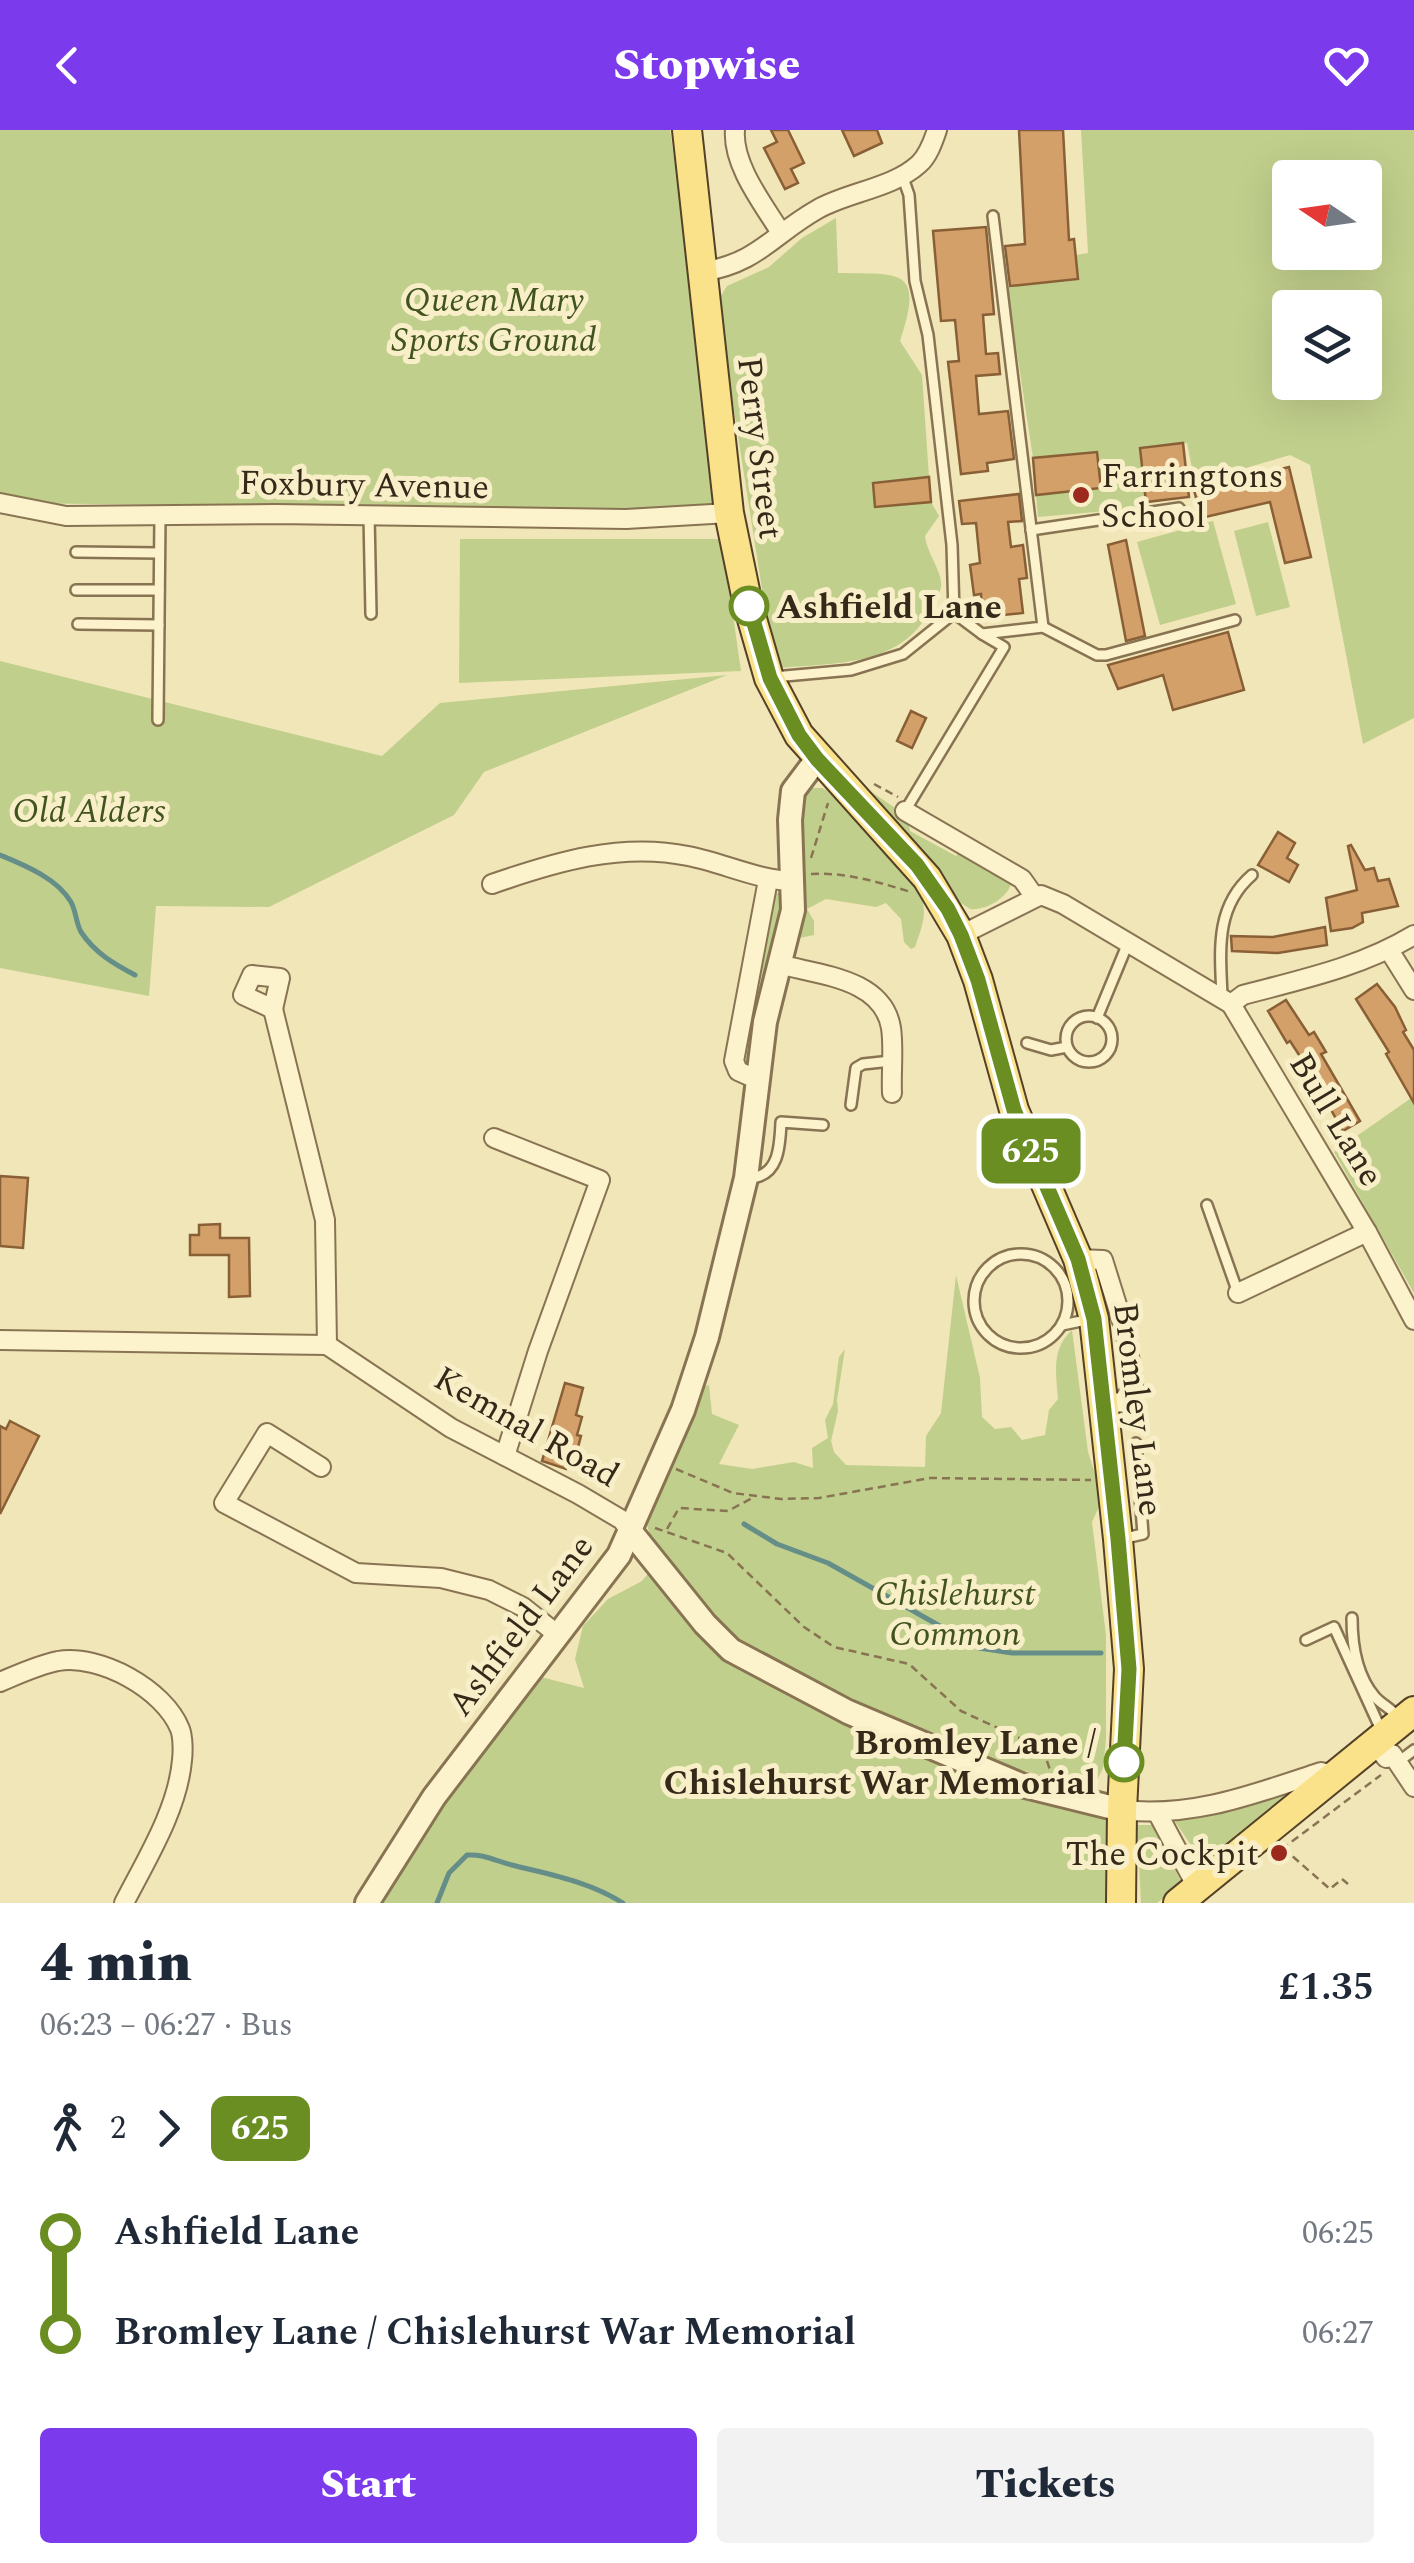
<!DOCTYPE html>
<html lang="en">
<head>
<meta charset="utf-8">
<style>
	:root { --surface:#fff; --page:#f2f2f3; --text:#1f2937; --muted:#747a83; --accent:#7c3aed }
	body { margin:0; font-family:Spectral,serif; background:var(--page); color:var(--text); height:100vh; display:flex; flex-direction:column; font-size:38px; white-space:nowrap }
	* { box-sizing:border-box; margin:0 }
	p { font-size:32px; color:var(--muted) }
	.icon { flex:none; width:55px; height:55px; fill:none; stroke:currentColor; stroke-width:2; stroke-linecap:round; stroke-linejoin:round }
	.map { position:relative; height:1773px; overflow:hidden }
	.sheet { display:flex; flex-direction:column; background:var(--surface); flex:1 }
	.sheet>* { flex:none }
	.badge { padding:0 20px; border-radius:15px; font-size:35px; line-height:65px }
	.needle { width:65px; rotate:283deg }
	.buttons { position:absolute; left:1272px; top:30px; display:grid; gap:20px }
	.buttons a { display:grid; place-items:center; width:110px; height:110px; border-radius:10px; background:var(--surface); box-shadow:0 10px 40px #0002; font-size:50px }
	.map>.badge { position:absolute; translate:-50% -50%; box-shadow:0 0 0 5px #fff }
	.legs { display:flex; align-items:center; gap:15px; height:110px; padding:0 40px; font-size:32px }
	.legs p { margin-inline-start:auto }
	.summary { display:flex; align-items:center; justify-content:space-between; height:170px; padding:0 40px }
	h1 { font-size:55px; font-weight:800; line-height:75px }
	.action { display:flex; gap:20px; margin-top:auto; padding:20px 40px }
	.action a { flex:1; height:115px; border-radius:10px; background:var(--accent); color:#fff; font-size:40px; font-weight:800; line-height:115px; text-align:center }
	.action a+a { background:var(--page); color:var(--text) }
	ul { padding:0 40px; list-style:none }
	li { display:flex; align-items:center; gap:35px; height:100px; font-size:38px }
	li i { display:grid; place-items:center; width:15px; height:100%; margin:0 12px; background:currentColor }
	li i::after { content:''; width:25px; height:25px; margin:-12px; border:8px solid; border-radius:50%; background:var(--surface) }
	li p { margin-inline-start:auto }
	li:first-child i { background:linear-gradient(#0000 50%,currentColor 0) }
	li:last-child i { background:linear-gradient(currentColor 50%,#0000 0) }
	header { display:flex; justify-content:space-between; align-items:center; height:130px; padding:0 40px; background:var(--accent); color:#fff; font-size:45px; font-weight:800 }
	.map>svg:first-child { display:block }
</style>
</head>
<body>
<header><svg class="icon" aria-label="back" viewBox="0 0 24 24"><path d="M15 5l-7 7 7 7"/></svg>Stopwise<svg class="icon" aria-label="heart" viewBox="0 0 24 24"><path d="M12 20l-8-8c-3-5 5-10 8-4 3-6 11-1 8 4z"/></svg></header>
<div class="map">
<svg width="1414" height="1773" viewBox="0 0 1414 1773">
	<rect width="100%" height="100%" fill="#f1e6b8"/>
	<g fill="#c1cf8c" fill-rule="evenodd">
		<path d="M0,0H670L725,381L0,373Z"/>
		<path d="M1081,0H1414V588L1363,614L1310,335L1290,325L1195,353L1187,313L1141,318L1146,372L1130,379L1038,387L1036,365L1101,358L1097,322L1033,328L1007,157L1078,149L1076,125L1088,123ZM1290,48H1365V122H1290ZM1290,178H1365V252H1290Z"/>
		<path d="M836,88L838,143C902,144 924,138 900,211L922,245L929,347L873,353L875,376L931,372L939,386L925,406C927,424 943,442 941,457C940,463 934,472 931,478C903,537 834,533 778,538L765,478L717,172L727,156L769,137L802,108Z"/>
		<path d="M1213,391L1236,474L1160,495L1137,412Z"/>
		<path d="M1268,392L1290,477L1256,486L1234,401Z"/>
		<path d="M460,409H722L741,541L459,553Z"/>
		<path d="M0,531L382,626L440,573L727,545L484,642L454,685L269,777L156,776L149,866L0,838Z"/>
		<path d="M812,658H822L830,662L914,753C930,777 924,792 915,817L911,819L904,812L901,789L886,773L876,777L826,769L807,779L814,791V805L800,808L797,804L803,665Z"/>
		<path d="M867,659L907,686L910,701L956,726L959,722L1012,751C1009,767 986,781 970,779L961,773Z"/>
		<path d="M782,760L785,773L749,931L742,933L773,766Z"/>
		<path d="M1414,966V1163L1334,1022Z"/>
		<path d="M956,1145L980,1248L982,1287L995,1299L1011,1297L1022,1310L1045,1305L1049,1280L1058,1269C1056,1243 1051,1219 1072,1200L1088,1322L1103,1368L1092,1392L1106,1505V1610L1103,1638L1093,1659L999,1634C1024,1646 1101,1674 1110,1698L1109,1773H380L431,1687L537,1546L584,1558L575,1529L583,1496L608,1469L642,1451L662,1427L650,1406L645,1387L699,1258L709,1255L712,1284L739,1295L719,1334L752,1339L794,1332L813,1338L812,1318L828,1308L825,1290L833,1274L839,1227L845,1219L837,1270L838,1281L831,1311L834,1322L846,1335L925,1337L926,1306L941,1283Z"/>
		<path d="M1307,1651L1256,1696L1203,1733L1174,1690Z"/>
		<path d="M1137,1695H1153L1182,1754L1157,1773H1141Z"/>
	</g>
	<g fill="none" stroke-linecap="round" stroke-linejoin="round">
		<g stroke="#658e88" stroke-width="5">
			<path d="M0,725C24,735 57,748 71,772C76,781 76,793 81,802C95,823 114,834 135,845"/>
			<path d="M744,1394L777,1414L828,1433L979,1518L1012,1523H1101"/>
			<path d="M437,1773L449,1743L467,1725C485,1724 495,1731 512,1735C551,1745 588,1751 623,1773"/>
		</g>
	</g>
	<g fill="#d3a06a" stroke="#895f36" stroke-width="2.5">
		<path d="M771,0H788L804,33L791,39L798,53L785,59L764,18L777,12Z"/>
		<path d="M842,0H877L882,13L854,26Z"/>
		<path d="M1019,0H1063L1069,110L1074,109L1078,149L1010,156L1005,116L1025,114Z"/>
		<path d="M986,97L994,184L983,185L986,224L998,223L1000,244L976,246L979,284L1008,281L1014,329L987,333L988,341L961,344L948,232L959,231L955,190L941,191L933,101Z"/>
		<path d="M1183,313L1189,367L1146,372L1140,318Z"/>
		<path d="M1097,322L1101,358L1036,365L1033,328Z"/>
		<path d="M1289,337L1311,427L1285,433L1270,372L1201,388L1194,360Z"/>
		<path d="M929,347L931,372L875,377L873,353Z"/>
		<path d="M1019,364L1022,391L1008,392L1011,417L1023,415L1027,448L1019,449L1023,483L983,487L981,464L974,465L970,435L980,433L976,393L962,394L959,371Z"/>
		<path d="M1126,410L1145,506L1126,511L1108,415Z"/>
		<path d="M1228,502L1244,560L1173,580L1163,545L1118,559L1108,535Z"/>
		<path d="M911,581L926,588L912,618L897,611Z"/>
		<path d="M1278,702L1295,713L1287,728L1298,735L1289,752L1258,735Z"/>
		<path d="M1351,715L1365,740L1374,738L1378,751L1389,749L1398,776L1362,783L1363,792L1352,798L1331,801L1326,768L1357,760L1348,716Z"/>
		<path d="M1325,797L1327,815L1278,823L1232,821L1231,806L1273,807Z"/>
		<path d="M1377,854L1395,877L1406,900L1403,902L1414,920V973L1386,924L1389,922L1356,869Z"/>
		<path d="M1286,870L1309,905L1314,902L1326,922L1321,924L1360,991L1343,1001L1305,934L1290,911L1287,913L1268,881Z"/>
		<path d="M0,1046L28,1048L23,1118L0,1116Z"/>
		<path d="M220,1094V1108H249L250,1166L229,1167V1125H190V1105H199V1095Z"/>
		<path d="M565,1253L583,1258L576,1285L582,1287L577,1305L581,1306L577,1321L572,1320L566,1339L542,1331Z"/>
		<path d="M10,1291L39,1306L0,1384V1296L6,1299Z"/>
	</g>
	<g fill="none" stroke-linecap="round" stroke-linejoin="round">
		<defs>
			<g id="service">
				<path d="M902,45L909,65L915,151L928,205L952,415L954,483L982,504L1043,497L993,86"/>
				<path d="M369,385L371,484"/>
				<path d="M1031,400L1179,378"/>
				<path d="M76,422L159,423"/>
				<path d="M76,460H159"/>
				<path d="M78,494L159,495"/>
				<path d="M1043,497L1097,525H1106L1235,490"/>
				<path d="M774,547L851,540L903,524L954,483"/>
				<path d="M158,590L160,386"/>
				<path d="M905,681L1004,517L982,504"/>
				<path d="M1222,866C1220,820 1215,777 1252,745"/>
				<circle cx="1089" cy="909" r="23"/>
				<path d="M1097,888L1128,813"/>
				<path d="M1027,913L1051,920L1067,917"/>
				<path d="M851,975L856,938L863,934L891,931"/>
				<path d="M749,1048C779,1047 780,1016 781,992L823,995"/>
				<path d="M1207,1075L1238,1163"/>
				<circle cx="1021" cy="1171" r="47"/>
				<path d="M1062,1195L1091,1189"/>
				<path d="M1121,1409L1143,1404L1136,1313"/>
				<path d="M1352,1488C1352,1515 1356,1545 1375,1567C1382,1575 1393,1579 1399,1589"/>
				<path d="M1306,1510L1334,1497L1382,1602"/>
				<path d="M1398,1632L1414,1620"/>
			</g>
			<g id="minor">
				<path d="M735,0C732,35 764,75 781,103"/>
				<path d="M702,142C758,133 772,105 818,79C848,62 893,58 919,34C928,26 933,12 937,0"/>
				<path d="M0,373L66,386L275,384L626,389L729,383"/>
				<path d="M905,681L1022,749L1034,766"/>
				<path d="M492,754C555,732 621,712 688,726C724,733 757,750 793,751"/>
				<path d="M961,805L1041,765L1063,774L1231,874L1367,1102L1414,1190"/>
				<path d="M1389,820L1414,860"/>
				<path d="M779,834C818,845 883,848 891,898C894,918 891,942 892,963"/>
				<path d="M252,845L280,848L273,879L243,865Z"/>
				<path d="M1231,874L1243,865C1303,849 1361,837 1414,805"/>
				<path d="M273,879L325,1090L327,1215"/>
				<path d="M756,949L738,941L734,931L768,750"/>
				<path d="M494,1008L600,1050L538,1221L505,1326"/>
				<path d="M1078,1129L1103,1130L1126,1204L1133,1256L1123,1272L1105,1274"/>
				<path d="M1238,1163L1367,1102"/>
				<path d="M0,1210L327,1215L451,1298L578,1364L622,1390L631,1402"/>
				<path d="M321,1337L267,1303L224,1373L356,1443L441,1448L489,1460L523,1477L558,1505"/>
				<path d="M0,1552C19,1544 38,1535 58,1531C100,1524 164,1559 180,1599C183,1607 183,1622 182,1630C178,1679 146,1730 124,1773"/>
				<path d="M1374,1613L1386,1628L1392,1624L1414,1657"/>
				<path d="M1122,1680C1193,1688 1254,1664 1321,1642L1335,1645"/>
				<path d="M1158,1684L1198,1759"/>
			</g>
			<g id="tertiary">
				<path d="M631,1402L705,1494L731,1520L848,1582L1021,1655L1122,1680"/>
				<path d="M367,1773L434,1667L619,1425L683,1280L707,1207L746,1048L765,892L793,780L790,690L793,661L817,629"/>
			</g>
			<g id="primary">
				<path d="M687,0L729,383L748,475L769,548L799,605L927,748L961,805L978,850L1014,980L1078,1129L1094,1189L1118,1409L1129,1539L1122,1680L1121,1773"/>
				<path d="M1178,1773L1414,1581"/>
			</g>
		</defs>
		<use href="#service" stroke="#887452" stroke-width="14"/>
		<use href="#minor" stroke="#887452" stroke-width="22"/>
		<use href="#tertiary" stroke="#887452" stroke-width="28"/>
		<use href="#primary" stroke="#554127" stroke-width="32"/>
		<g stroke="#887452" stroke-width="2.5" stroke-dasharray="8 5" stroke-linecap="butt">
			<path d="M874,654L898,667"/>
			<path d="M811,728L828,673"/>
			<path d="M811,744C846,742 878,752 911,762"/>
			<path d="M676,1339L733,1363L781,1369L819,1368L930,1348L1091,1350"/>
			<path d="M655,1398L727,1423L804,1497L834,1517L909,1534L961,1581L1037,1616L1045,1625L1051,1643"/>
			<path d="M667,1399L679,1378L728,1381L754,1367"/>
			<path d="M1283,1718L1330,1759L1342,1749L1348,1754"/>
			<path d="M1271,1727L1381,1645"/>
		</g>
		<use href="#service" stroke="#fcf2cb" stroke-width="9"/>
		<use href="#minor" stroke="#fcf2cb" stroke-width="18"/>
		<use href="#tertiary" stroke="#fcf2cb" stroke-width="22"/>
		<use href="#primary" stroke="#fae28a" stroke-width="28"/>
	</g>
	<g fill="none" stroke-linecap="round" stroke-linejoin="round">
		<defs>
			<path id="line-1" d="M749,476L770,548L799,605L817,629L917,735L948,779L961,805L978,850L1014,980L1078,1129L1094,1189L1118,1409L1129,1539L1124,1632"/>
		</defs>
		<use href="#line-1" stroke="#fff" stroke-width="22"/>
		<use href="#line-1" stroke="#6b8e23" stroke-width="15"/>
	</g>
	<g fill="#9c291d" stroke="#f8efc8" stroke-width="4">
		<circle cx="1081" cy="365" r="10"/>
		<circle cx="1279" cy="1723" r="10"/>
	</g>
	<g fill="#fff" stroke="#6b8e23" stroke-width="5">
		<circle cx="749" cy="476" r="18"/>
		<circle cx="1124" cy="1632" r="18"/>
	</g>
	<g text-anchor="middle" stroke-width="10" stroke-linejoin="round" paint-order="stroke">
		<g font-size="35" font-style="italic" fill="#41531e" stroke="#f8efc8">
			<text x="494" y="181">Queen Mary<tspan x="494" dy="40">Sports Ground</tspan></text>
			<text x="89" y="692">Old Alders</text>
			<text x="955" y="1475">Chislehurst<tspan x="955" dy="40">Common</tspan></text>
		</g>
		<g font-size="35" fill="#352919" stroke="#f8efc8">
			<text transform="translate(761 318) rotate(83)" y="12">Perry Street</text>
			<text transform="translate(364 354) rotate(1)" y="12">Foxbury Avenue</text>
			<text transform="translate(1337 989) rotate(59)" y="12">Bull Lane</text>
			<text transform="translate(1139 1279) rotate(83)" y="12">Bromley Lane</text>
			<text transform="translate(527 1296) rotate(30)" y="12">Kemnal Road</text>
			<text transform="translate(520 1495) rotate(-53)" y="12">Ashfield Lane</text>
		</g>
		<g font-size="35" fill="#352919" stroke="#f8efc8" text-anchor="start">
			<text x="1101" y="357">Farringtons<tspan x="1101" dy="40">School</tspan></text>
			<text x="1259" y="1735" text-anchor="end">The Cockpit</text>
		</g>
		<g font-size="35" font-weight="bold" fill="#352919" stroke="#f8efc8" text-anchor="start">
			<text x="776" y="488">Ashfield Lane</text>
			<text x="1096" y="1624" text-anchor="end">Bromley Lane /<tspan x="1096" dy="40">Chislehurst War Memorial</tspan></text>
		</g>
	</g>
</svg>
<div class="buttons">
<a><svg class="needle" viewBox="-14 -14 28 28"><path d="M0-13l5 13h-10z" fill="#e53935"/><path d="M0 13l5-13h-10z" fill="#747a83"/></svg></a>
<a><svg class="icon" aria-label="layers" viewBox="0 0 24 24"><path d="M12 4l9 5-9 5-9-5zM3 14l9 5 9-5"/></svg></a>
</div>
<b class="badge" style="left:1031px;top:1021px;background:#6b8e23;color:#fff">625</b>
</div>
<section class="sheet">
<div class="summary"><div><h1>4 min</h1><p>06:23 – 06:27 · Bus</p></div><b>£1.35</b></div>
<div class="legs"><svg class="icon" aria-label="walk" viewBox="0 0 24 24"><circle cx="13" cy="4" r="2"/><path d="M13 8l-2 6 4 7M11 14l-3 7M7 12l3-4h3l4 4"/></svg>2<svg class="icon" aria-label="forward" viewBox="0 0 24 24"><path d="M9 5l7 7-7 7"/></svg><b class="badge" style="background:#6b8e23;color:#fff">625</b></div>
<ul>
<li><i style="color:#6b8e23"></i><b>Ashfield Lane</b><p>06:25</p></li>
<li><i style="color:#6b8e23"></i><b>Bromley Lane / Chislehurst War Memorial</b><p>06:27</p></li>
</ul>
<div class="action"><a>Start</a><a>Tickets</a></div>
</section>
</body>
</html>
